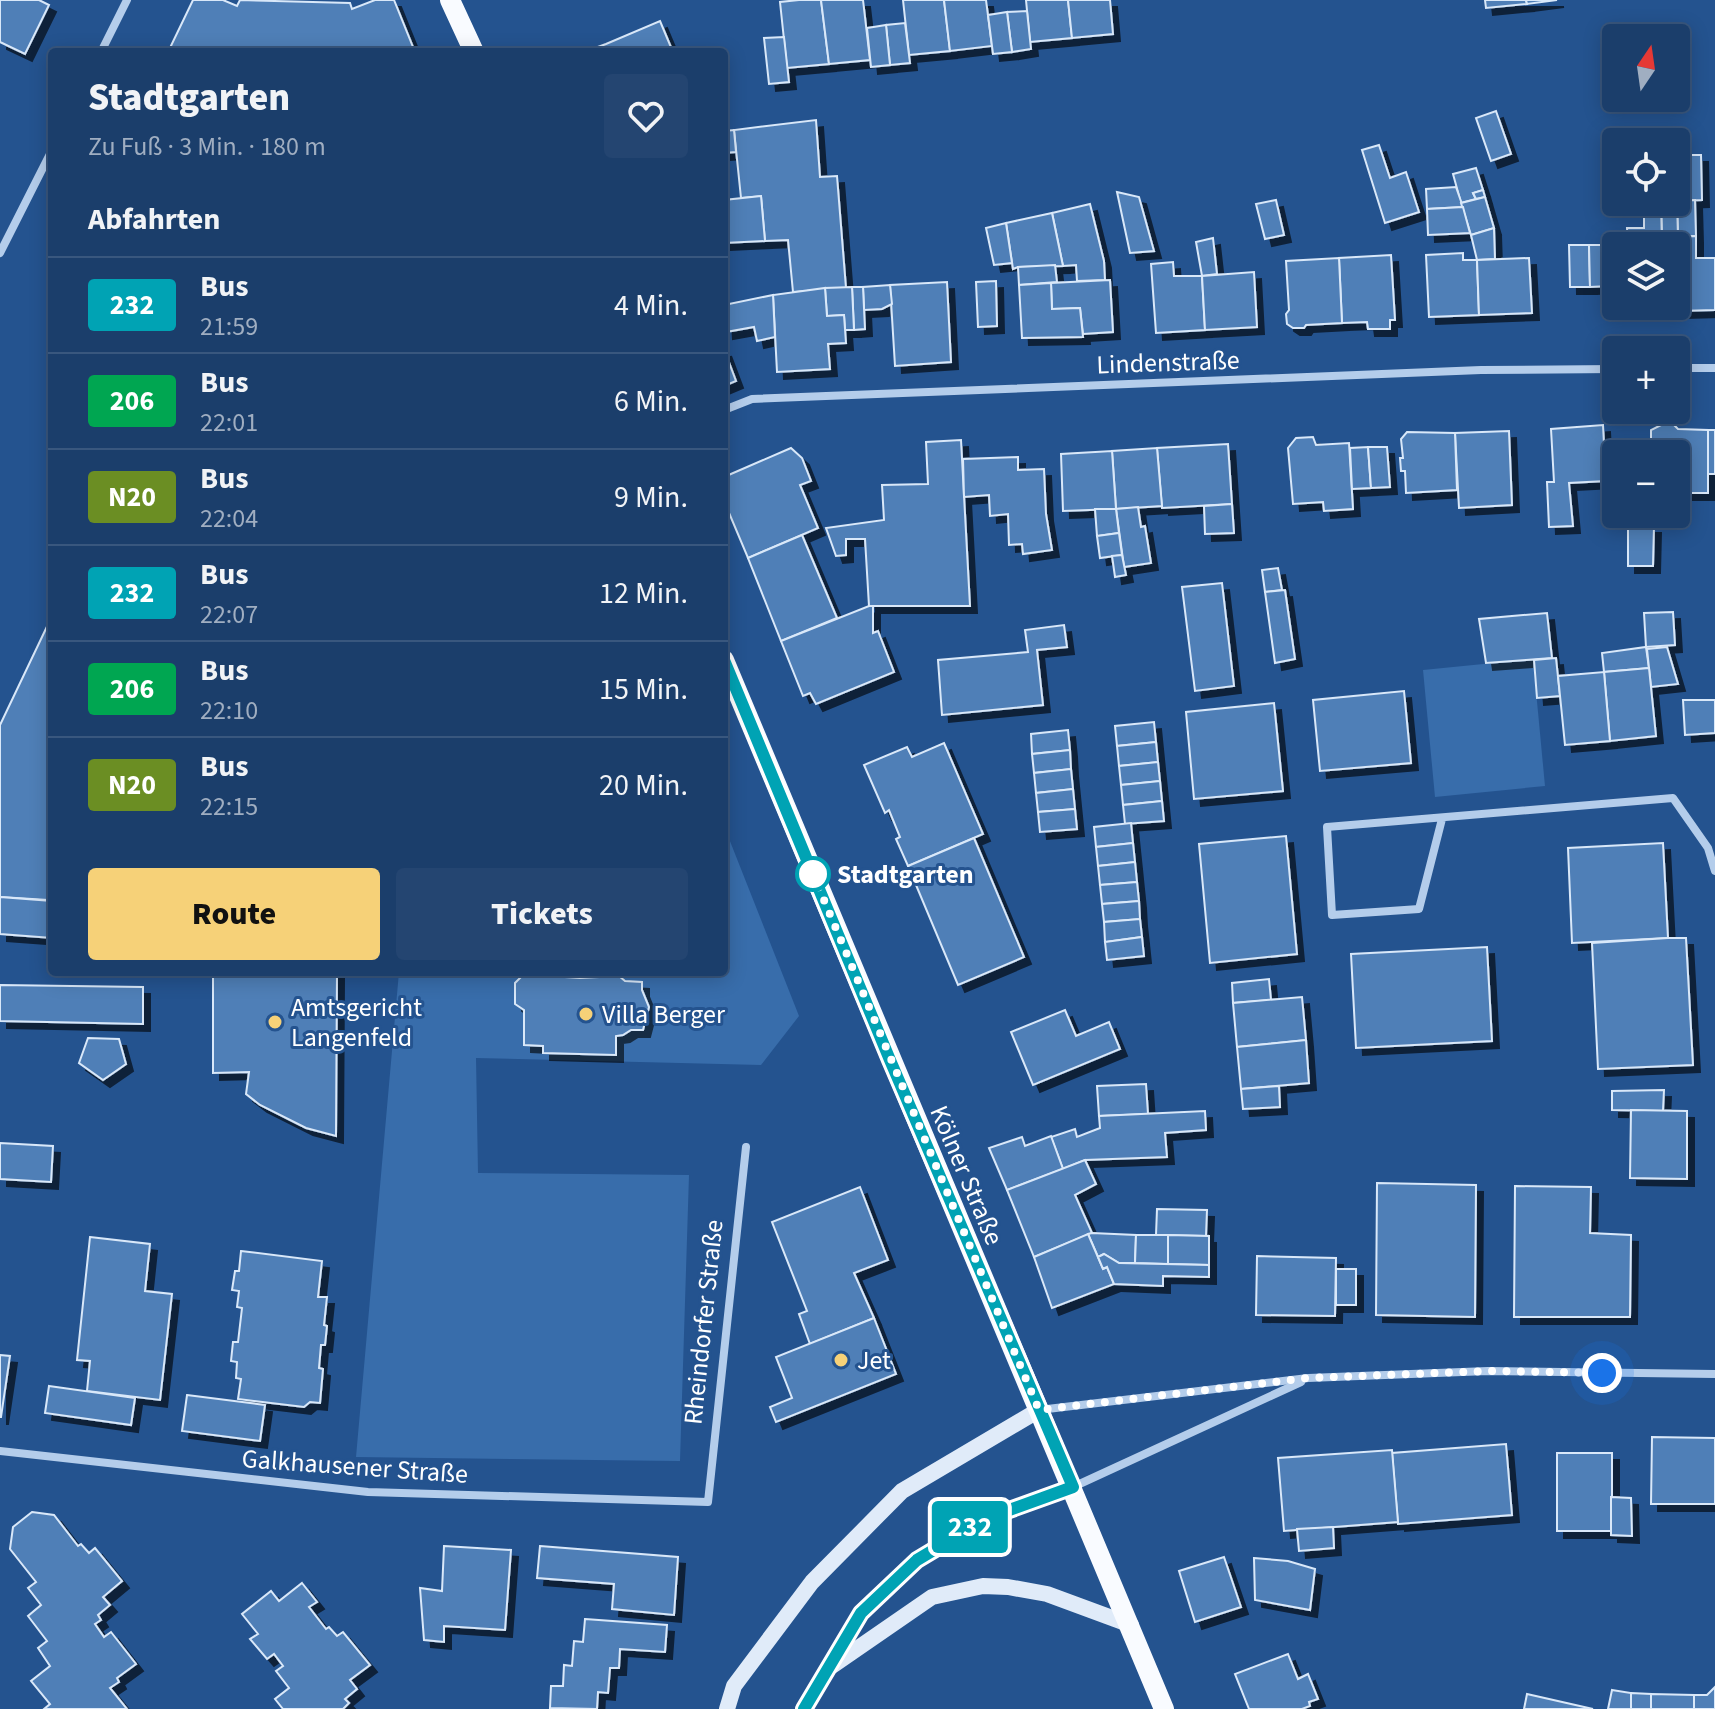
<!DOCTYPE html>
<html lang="de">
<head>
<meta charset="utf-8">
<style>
	:root { --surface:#1b3e6b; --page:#244571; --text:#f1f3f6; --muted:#a0aec1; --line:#39577e; --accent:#f6d178 }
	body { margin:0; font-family:"Source Sans 3",sans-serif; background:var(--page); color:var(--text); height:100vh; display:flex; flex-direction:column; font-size:30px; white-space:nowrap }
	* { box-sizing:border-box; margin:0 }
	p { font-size:26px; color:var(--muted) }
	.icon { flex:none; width:44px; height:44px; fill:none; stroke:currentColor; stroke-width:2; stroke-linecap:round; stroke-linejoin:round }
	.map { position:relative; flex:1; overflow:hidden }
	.drawer { position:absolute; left:48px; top:48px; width:680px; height:928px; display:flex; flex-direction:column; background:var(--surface); border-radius:8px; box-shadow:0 4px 20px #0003,0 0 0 2px var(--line) }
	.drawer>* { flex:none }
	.badge { padding:0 16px; border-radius:6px; font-size:28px; line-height:52px }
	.needle { width:52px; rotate:13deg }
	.tools { position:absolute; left:1602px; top:24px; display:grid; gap:16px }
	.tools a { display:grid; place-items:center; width:88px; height:88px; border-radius:8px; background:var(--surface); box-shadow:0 4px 20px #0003,0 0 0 2px var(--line); font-size:40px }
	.you { position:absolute; width:40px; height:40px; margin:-20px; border:6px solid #fff; border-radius:50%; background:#1a73e8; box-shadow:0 0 0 12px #1a73e833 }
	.map>.badge { position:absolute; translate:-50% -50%; box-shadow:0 0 0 4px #fff }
	h2 { padding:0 40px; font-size:30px; line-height:72px }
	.round { display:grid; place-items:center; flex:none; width:84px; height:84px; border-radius:8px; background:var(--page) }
	.summary { display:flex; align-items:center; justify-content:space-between; height:136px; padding:0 40px }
	h1 { font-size:38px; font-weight:800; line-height:60px }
	.primary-button { display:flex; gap:16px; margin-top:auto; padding:16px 40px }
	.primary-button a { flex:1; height:92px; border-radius:8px; background:var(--accent); color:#111; font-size:32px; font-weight:800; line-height:92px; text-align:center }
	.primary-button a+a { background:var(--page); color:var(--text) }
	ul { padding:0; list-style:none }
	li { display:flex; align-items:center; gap:24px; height:96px; padding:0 40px; border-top:2px solid var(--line) }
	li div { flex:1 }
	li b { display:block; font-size:30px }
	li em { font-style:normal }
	li .badge { min-width:88px; font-weight:700; text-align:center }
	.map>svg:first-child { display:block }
</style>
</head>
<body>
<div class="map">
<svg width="1715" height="1709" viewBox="0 0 1715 1709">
	<defs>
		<filter id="shadow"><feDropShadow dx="7" dy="7" stdDeviation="0" flood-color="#0009"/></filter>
	</defs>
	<rect width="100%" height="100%" fill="#24538f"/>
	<g fill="#386dab">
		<path d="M1533,659L1545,786L1435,797L1423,670Z"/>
		<path d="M724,826L799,1016L761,1065L476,1058L478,1173L689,1175L680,1461L356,1457L399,972H724Z"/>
	</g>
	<g fill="#507fb7" stroke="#d9e8f9" stroke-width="2" filter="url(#shadow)">
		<path d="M0,0H39L49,5L25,54L0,42Z"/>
		<path d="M193,0H223L237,6L240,0L350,3L352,9L375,0H394L415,52H168Z"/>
		<path d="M799,0H821L829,64L787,68L780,2Z"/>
		<path d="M821,0H863L870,60L829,64Z"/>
		<path d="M903,0H944L950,51L909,55Z"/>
		<path d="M944,0H986L992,46L950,51Z"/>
		<path d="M1026,0H1068L1072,38L1030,42Z"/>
		<path d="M1068,0H1110L1113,34L1072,38Z"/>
		<path d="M1485,0H1526L1527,4L1486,8Z"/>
		<path d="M1526,0H1557L1527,4Z"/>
		<path d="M1027,11L1031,49L1012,52L1007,12Z"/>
		<path d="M1007,12L1012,52L993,54L988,15Z"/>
		<path d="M660,21L673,52H584L606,44Z"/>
		<path d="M905,23L910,63L890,65L886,25Z"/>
		<path d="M886,25L890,65L871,67L867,28Z"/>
		<path d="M784,37L789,82L769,84L764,38Z"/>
		<path d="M1496,111L1511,154L1491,161L1476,118Z"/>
		<path d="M816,120L820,177L837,176L846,288L793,292L788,240L765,241L761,196L741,198L734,130Z"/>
		<path d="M734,130L736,152L724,153V131Z"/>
		<path d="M1379,145L1390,178L1406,172L1419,212L1385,223L1362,150Z"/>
		<path d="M1677,155H1701L1702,200L1677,201Z"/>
		<path d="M1476,168L1483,190L1473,193L1476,199L1461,203L1453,174Z"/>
		<path d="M1456,187L1463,207L1427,209L1426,189Z"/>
		<path d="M1483,190L1485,197L1476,199L1473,193Z"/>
		<path d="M1117,192L1139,197L1154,251L1130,253Z"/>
		<path d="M761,196L765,241L724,243V200Z"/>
		<path d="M1485,197L1494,228L1471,235L1461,203Z"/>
		<path d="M1276,200L1284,235L1265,239L1256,204Z"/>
		<path d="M1695,200L1696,236L1678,237L1677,201Z"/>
		<path d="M1677,201L1678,237H1662L1661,202Z"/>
		<path d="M1644,202H1661L1662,246H1616V286H1610V245H1628L1627,228H1644Z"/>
		<path d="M1090,204L1104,261L1105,280L1077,281L1076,265L1063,266L1052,213Z"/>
		<path d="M1463,207L1470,233L1428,235L1427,209Z"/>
		<path d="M1052,213L1063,266L1018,267L1013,269L1006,223Z"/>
		<path d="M1006,223L1012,263L994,265L986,228Z"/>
		<path d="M1494,228L1495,259L1477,260L1471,235Z"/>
		<path d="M1696,236V258H1715V310L1679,311L1678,237Z"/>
		<path d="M1662,237H1678L1679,311L1629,312V306H1676V246H1662Z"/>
		<path d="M1213,238L1217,274L1202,276L1196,242Z"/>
		<path d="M1569,245H1589L1590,287H1570Z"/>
		<path d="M1589,245H1610V286L1590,287Z"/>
		<path d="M1463,253V260H1477L1479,315L1429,317L1426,255Z"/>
		<path d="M1391,255L1395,320H1390V329H1368L1367,322L1342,323L1339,258Z"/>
		<path d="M1339,258L1342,323L1306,325L1304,328H1293L1287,324L1286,314L1289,310L1286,261Z"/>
		<path d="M1529,258L1532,313L1479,315L1477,260Z"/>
		<path d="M1173,262L1174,276H1202L1205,330L1156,333L1151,264Z"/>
		<path d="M1055,265L1057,282L1019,285L1018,267Z"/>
		<path d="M1254,272L1257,327L1205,330L1202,276Z"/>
		<path d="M1110,280L1113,332L1083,334L1080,308L1052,309L1051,283Z"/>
		<path d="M996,281L997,326L978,327L976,282Z"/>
		<path d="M947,282L951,362L895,366L890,285Z"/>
		<path d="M1051,283L1052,309L1080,308L1083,337L1022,338L1019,285Z"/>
		<path d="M890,285L892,304L882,309L864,310L863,287Z"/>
		<path d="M852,287H863L865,329L854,330Z"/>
		<path d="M852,287L854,330H845L844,315L827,316L825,288Z"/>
		<path d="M825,288L827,316L844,315L846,343L828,344L830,369L777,372L773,295Z"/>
		<path d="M773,295L775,337L757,341L754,327L726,332L724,305Z"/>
		<path d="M724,349L736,381L724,386Z"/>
		<path d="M1603,425L1606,481L1569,483L1573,526L1549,527L1547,482H1554L1551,429Z"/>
		<path d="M1661,425H1674L1678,429L1708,430V493H1676V454H1642V444L1651,445V430Z"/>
		<rect x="1708" y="430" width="7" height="44"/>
		<path d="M1509,431L1512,505L1459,508L1455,433Z"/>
		<path d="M1407,432L1455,433L1457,490L1406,493L1405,471H1401L1400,458H1403L1401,439Z"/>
		<path d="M1313,437L1316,445L1349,443L1353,509L1324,511L1323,502L1293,504L1288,448L1296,438Z"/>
		<path d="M961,440L970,606H869L865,539H846V555L836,556L826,528L884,520L882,485L928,484L926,442Z"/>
		<path d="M1228,444L1232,504L1162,508L1157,448Z"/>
		<path d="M1368,447L1371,488L1352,489L1350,448Z"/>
		<path d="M1368,447H1387L1390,487L1371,488Z"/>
		<path d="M791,448L802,458L811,481L800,485L818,528L748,558L724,501V477Z"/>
		<path d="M1157,448L1162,506L1116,509L1112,451Z"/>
		<path d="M1112,451L1116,509L1063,511L1061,454Z"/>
		<path d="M1018,457V470L1044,469L1046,514L1052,550L1023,554L1022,544L1009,545L1008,514L990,516L989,495L964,497L963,459Z"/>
		<path d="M1232,504L1234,533L1205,534L1204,506Z"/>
		<path d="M1138,507L1141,527L1145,526L1151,563L1124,567L1116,509Z"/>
		<path d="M1095,509H1116L1119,533L1097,536Z"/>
		<path d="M1628,526H1654L1653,566H1628Z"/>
		<path d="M1119,533L1122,555L1100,558L1097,536Z"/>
		<path d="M802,535L837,618L781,641L748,558Z"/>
		<path d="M1122,555L1126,575L1115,577L1112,556Z"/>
		<path d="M1278,568L1282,590L1265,592L1262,570Z"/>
		<path d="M1222,583L1234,686L1195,691L1182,587Z"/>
		<path d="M1285,590L1295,659L1275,663L1265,592Z"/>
		<path d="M869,606H873V633L878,631L894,672L816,704L810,693L803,696L781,641Z"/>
		<path d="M1673,612L1675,645L1646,647L1644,613Z"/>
		<path d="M1547,613L1552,658L1486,663L1479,619Z"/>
		<path d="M52,616V892L48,900L0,897V725Z"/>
		<path d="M1064,625L1067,647L1037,650L1043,705L942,715L938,660L1028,652L1025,630Z"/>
		<path d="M1646,647L1649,668L1604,672L1602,653Z"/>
		<path d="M1667,647L1678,684L1651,687L1647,649Z"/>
		<path d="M1556,658L1560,696L1537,698L1534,660Z"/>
		<path d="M1649,668L1656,736L1610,741L1604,672Z"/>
		<path d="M1604,672L1610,741L1565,745L1558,676Z"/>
		<path d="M1404,691L1411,763L1320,771L1313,700Z"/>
		<path d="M1683,700H1715V733L1685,735Z"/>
		<path d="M1274,703L1283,791L1194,799L1186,712Z"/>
		<path d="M1154,722L1156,742L1117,746L1115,726Z"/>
		<path d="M1068,730L1070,750L1032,754L1031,734Z"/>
		<path d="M1156,742L1158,762L1119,766L1117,746Z"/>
		<path d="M944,743L983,834L908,866L896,839L900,837L889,810L885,813L864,765L907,747L912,757Z"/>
		<path d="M1070,750L1071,769L1034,773L1032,754Z"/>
		<path d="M1158,762L1160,781L1121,785L1119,766Z"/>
		<path d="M1071,769L1073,789L1036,793L1034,773Z"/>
		<path d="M1160,781L1162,801L1123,805L1121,785Z"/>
		<path d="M1073,789L1075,809L1038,812L1036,793Z"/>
		<path d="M1162,801L1164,821L1125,824L1123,805Z"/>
		<path d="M1075,809L1077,829L1040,832L1038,812Z"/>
		<path d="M1131,823L1133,843L1096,847L1094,827Z"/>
		<path d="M1286,836L1297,954L1210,963L1199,844Z"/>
		<path d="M974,838L1024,957L958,985L908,866Z"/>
		<path d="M1133,843L1135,862L1098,866L1096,847Z"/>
		<path d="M1663,843L1668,938L1572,943L1568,848Z"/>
		<path d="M1135,862L1137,882L1100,885L1098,866Z"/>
		<path d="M1137,882L1139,901L1102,904L1100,885Z"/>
		<path d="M0,897L52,901V938L0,934Z"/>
		<path d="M1139,901L1140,919L1104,922L1102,904Z"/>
		<path d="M1140,919L1142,937L1105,942L1104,922Z"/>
		<path d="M1142,937L1144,956L1107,960L1105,942Z"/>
		<path d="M1668,938H1686L1693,1065L1598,1069L1592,943Z"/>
		<path d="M1487,947L1492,1041L1356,1048L1351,954Z"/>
		<path d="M213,972H337L336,1136L306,1128L260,1105L246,1094L249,1072L213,1073Z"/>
		<path d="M534,975L580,978L619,976L625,981L642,982V990L649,1007L643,1030H631L623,1035L616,1036V1055L543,1053V1046L524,1045V1010L515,1004V983L521,977H535Z"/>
		<path d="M1269,979L1271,1000L1233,1003L1232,983Z"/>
		<path d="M0,985L143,987V1024L0,1021Z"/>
		<path d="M1302,997L1306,1040L1237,1047L1233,1003Z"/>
		<path d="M1065,1010L1076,1036L1109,1022L1120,1049L1033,1085L1011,1032Z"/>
		<path d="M88,1038L119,1039L126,1064L103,1080L79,1063Z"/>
		<path d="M1306,1040L1309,1083L1241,1089L1237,1047Z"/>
		<path d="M1146,1084L1148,1114L1099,1116L1097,1086Z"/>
		<path d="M1279,1086L1280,1107L1243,1109L1241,1089Z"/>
		<path d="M1664,1090L1663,1111L1612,1110V1091Z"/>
		<path d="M1631,1110L1687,1111V1179L1630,1178Z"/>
		<path d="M1205,1111L1206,1130L1165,1133L1167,1157L1085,1160L1063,1169L1051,1137L1075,1129L1077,1137L1100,1128L1099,1116Z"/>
		<path d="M1051,1136L1063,1169L1007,1190L989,1148L1022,1137L1025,1146Z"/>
		<path d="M0,1143L53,1146L51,1182L0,1179Z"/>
		<path d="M1085,1160L1096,1184L1075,1195L1092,1233L1034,1257L1007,1190Z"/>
		<path d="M1377,1183L1476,1185L1475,1317L1376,1315Z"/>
		<path d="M1515,1186L1591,1187L1590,1233L1631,1235L1630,1317H1514Z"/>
		<path d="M860,1187L888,1260L854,1273L874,1318L810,1344L799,1314L807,1311L772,1222Z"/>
		<path d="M1157,1209L1207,1210L1206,1236L1156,1235Z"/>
		<path d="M1092,1233L1136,1235L1135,1263H1119L1104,1254L1098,1257L1088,1234Z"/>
		<path d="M1088,1234L1103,1269L1107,1267L1114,1284L1052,1308L1034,1257Z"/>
		<path d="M1136,1235H1168V1264L1135,1263Z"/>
		<path d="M1168,1235L1209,1236V1265L1168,1264Z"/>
		<path d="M90,1237L150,1244L145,1291L172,1294L160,1400L87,1391L90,1361L77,1360Z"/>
		<path d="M241,1251L322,1261L318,1297H327L324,1325L327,1326L325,1345H321L319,1368L323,1369L320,1403L310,1402L304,1407L238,1399L241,1379L236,1378L237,1362L231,1361L233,1342H238L242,1308L237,1307L239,1291L232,1290L235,1271H239Z"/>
		<path d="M1104,1254L1119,1263L1209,1265V1277L1163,1276V1286L1114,1284L1107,1267L1103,1269L1098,1257Z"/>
		<path d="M1257,1256L1336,1258L1335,1316L1256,1315Z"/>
		<rect x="1336" y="1269" width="20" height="36"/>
		<path d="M874,1318L896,1374L776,1422L770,1407L792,1398L776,1357Z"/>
		<path d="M0,1355L10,1356L1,1417H0Z"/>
		<path d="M49,1386L135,1398L131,1425L45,1413Z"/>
		<path d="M187,1395L265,1405L260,1441L182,1431Z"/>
		<path d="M1652,1437L1715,1438V1504H1651Z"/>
		<path d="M1506,1444L1512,1515L1398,1524L1392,1453Z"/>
		<path d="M1392,1450L1398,1522L1284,1531L1278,1458Z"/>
		<rect x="1557" y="1453" width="55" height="78"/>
		<path d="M1611,1497L1631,1498L1632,1536L1611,1535Z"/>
		<path d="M32,1512L54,1515L78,1546L81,1544L89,1553L95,1548L122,1581L103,1597L110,1605L98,1615L101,1620L95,1624L104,1637L111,1632L136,1664L117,1678L119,1682L110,1688L127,1709H44L50,1704L31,1681L50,1666L38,1648L47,1641L28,1616L41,1605L28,1588L36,1582L10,1549L13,1527Z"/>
		<path d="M1333,1527L1334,1548L1299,1551L1297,1529Z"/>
		<path d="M444,1546L511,1550L505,1630L444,1626V1642L424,1640L420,1588L442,1591Z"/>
		<path d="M540,1546L678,1557L674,1615L612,1609L614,1584L537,1578Z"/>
		<path d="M1224,1557L1241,1607L1195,1622L1179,1571Z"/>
		<path d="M1254,1558L1288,1561L1315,1569L1310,1610L1255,1600Z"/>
		<path d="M302,1583L317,1602L309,1607L326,1629L329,1627L337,1636L343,1632L370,1665L350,1680L357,1689L345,1699L349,1703L343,1709H283L275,1699L289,1688L276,1671L283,1666L274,1654L267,1659L250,1639L258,1634L242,1614L271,1591L279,1601Z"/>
		<path d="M585,1619L667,1625L665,1652L620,1649L619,1668H610L608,1693L598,1692L597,1709L550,1708L551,1686H563L564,1665L572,1666L574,1641L583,1642Z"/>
		<path d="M1288,1654L1298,1679L1308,1674L1318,1699L1309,1702L1310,1706L1302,1709H1249L1235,1674Z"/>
		<path d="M1715,1687V1709H1694V1695H1707Z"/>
		<path d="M1612,1690L1631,1693V1709H1608Z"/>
		<path d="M1631,1693L1651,1694V1709H1631Z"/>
		<path d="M1527,1694L1593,1709H1524Z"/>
		<path d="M1651,1694L1694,1695V1709H1651Z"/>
	</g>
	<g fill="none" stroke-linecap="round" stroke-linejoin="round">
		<g stroke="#b4cdeb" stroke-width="8">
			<path d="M101,52L127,0"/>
			<path d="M0,253L52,150"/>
			<path d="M1676,368H1715"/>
			<path d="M724,410L752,399L1481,370L1616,369"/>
			<path d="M1442,819L1419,909L1332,915L1327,827L1673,798L1708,848L1715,871"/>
			<path d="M1039,1410L1308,1378L1488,1371L1715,1374"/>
			<path d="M0,1451L368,1492L708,1502L746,1147"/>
			<path d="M1073,1487L1301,1382"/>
		</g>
		<g stroke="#e0ebf9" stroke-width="16">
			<path d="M832,1666L932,1597L983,1586L1008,1587L1047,1594L1131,1625"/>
			<path d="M727,1709L734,1686L812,1582L902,1491L1039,1410"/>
			<path d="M804,1709L861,1613L917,1560L987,1518L1073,1487"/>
		</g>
		<g stroke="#f9fbff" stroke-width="20">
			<path d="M450,0L474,52"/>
			<path d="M724,660L1164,1709"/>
		</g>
	</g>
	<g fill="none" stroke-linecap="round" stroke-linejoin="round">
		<defs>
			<path id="line" d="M724,660L890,1060L1073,1487L987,1518L917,1560L861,1613L804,1709"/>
		</defs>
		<use href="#line" stroke="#fff" stroke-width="18"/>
		<use href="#line" stroke="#00a3b4" stroke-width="12"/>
		<path stroke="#fff" stroke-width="8" stroke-dasharray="0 14.4" d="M813,874L1039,1410L1308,1378L1488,1371L1602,1373"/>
	</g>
	<circle fill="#fff" stroke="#00a3b4" stroke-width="4" cx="813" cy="874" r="16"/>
	<g fill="#f6d178" stroke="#24538f" stroke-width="3">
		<circle cx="586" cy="1014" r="8"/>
		<circle cx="275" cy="1022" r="8"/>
		<circle cx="841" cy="1360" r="8"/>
	</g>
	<g text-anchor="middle" stroke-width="6" stroke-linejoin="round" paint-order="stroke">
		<g font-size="26" fill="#fff" stroke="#24538f">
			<text transform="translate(1168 362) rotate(-2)" y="9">Lindenstraße</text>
			<text transform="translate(967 1175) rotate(67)" y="9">Kölner Straße</text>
			<text transform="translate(703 1322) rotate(-84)" y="9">Rheindorfer Straße</text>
			<text transform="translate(355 1466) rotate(4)" y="9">Galkhausener Straße</text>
		</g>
		<g font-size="26" font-weight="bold" fill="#fff" stroke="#24538f" text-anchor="start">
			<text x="837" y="883">Stadtgarten</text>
		</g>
		<g font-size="26" fill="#fff" stroke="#24538f" text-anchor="start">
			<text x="291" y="1016">Amtsgericht<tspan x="291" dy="30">Langenfeld</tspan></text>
			<text x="602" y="1023">Villa Berger</text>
			<text x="857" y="1369">Jet</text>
		</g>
	</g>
</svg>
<div class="tools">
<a><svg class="needle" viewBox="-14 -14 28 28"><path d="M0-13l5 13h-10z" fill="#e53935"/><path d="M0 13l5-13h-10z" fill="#a0aec1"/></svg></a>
<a><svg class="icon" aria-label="locate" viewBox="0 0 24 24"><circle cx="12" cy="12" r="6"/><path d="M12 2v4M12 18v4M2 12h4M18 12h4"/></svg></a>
<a><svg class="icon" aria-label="layers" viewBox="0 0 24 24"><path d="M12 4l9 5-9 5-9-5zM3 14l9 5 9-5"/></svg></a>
<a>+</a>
<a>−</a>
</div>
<div class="you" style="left:1602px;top:1373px"></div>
<b class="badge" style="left:970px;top:1527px;background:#00a3b4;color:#fff">232</b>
<section class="drawer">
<div class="summary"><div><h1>Stadtgarten</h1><p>Zu Fuß · 3 Min. · 180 m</p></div><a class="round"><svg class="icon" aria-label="heart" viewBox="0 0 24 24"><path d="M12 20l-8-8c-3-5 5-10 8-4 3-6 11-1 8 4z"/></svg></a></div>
<h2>Abfahrten</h2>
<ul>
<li><span class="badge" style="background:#00a3b4;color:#fff">232</span><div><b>Bus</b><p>21:59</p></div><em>4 Min.</em></li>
<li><span class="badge" style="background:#00a651;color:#fff">206</span><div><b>Bus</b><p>22:01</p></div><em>6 Min.</em></li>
<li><span class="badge" style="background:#6b8e23;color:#fff">N20</span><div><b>Bus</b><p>22:04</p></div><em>9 Min.</em></li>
<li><span class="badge" style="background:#00a3b4;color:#fff">232</span><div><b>Bus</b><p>22:07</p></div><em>12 Min.</em></li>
<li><span class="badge" style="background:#00a651;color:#fff">206</span><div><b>Bus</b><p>22:10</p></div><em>15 Min.</em></li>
<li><span class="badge" style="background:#6b8e23;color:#fff">N20</span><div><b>Bus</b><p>22:15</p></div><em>20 Min.</em></li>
</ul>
<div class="primary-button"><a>Route</a><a>Tickets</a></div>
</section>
</div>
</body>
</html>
